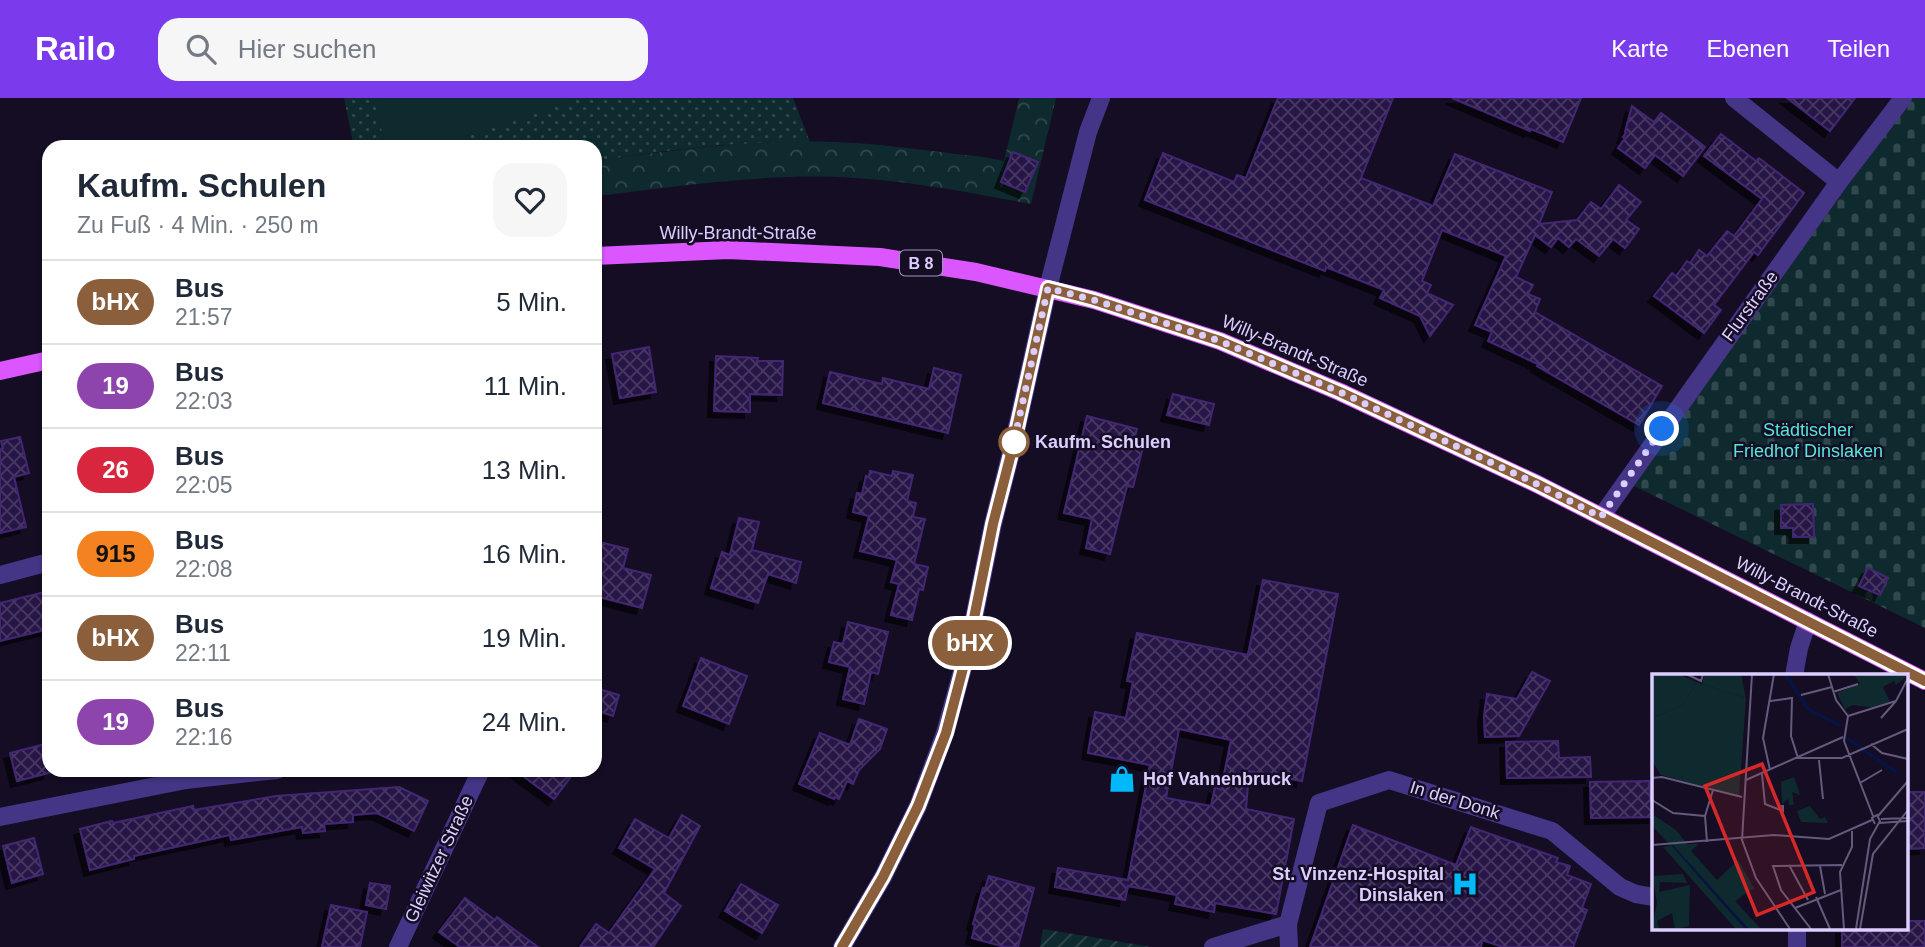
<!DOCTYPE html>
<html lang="de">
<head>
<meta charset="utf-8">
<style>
	:root { --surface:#fff; --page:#f6f6f7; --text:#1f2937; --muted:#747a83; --line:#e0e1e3; --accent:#7c3aed }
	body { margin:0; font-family:Arial,sans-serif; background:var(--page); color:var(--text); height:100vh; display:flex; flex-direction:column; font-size:26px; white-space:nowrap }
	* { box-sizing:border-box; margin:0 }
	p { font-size:23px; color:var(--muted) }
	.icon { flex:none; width:38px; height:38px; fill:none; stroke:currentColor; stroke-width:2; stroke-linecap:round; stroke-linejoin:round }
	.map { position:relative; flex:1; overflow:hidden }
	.sheet { position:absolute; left:42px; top:42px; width:560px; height:637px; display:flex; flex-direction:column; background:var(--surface); border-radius:21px; box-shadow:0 2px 5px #0004 }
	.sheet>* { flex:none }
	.badge { padding:0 14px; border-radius:23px; font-size:24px; line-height:46px }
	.you { position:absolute; width:35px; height:35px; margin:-18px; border:5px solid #fff; border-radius:50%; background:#1a73e8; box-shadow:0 0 0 10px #1a73e833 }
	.map>.badge { position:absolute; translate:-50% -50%; box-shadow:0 0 0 4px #fff }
	.round { display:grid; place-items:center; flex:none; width:74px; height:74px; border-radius:21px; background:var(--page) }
	.summary { display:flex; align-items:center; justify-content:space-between; height:119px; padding:0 35px }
	h1 { font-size:33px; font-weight:700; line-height:52px }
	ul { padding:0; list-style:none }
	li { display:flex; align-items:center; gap:21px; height:84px; padding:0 35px; border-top:2px solid var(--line) }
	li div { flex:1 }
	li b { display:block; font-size:26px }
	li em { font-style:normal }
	li .badge { min-width:77px; font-weight:700; text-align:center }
	header { display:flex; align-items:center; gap:42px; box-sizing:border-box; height:98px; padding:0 35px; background:var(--accent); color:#fff }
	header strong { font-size:33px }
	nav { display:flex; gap:38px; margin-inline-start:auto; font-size:24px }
	.search { width:490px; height:63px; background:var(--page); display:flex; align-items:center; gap:18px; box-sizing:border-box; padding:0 24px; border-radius:21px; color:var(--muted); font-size:26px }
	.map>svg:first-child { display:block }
</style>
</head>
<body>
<header>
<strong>Railo</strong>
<div class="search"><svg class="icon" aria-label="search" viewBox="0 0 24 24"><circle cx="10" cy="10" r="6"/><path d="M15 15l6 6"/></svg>Hier suchen</div>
<nav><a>Karte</a><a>Ebenen</a><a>Teilen</a></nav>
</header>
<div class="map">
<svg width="1925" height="849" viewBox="0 0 1925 849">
	<defs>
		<pattern id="grass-dots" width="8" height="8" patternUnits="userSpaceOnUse" patternTransform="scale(1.75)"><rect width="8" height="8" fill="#0f2a2e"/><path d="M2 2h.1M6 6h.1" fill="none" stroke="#31484d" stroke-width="1.8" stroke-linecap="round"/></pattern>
		<pattern id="forest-crowns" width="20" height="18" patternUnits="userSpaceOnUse" patternTransform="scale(1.75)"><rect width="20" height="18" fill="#0f2a2e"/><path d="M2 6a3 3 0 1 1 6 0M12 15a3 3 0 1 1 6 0" fill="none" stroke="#31484d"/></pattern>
		<pattern id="cemetery-stones" width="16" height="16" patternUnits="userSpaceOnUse" patternTransform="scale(1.75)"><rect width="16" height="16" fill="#0f2a2e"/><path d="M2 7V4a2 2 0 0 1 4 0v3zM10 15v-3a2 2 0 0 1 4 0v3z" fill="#31484d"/></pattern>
		<pattern id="garden-furrows" width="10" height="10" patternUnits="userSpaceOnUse" patternTransform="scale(1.75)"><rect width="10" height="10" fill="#0f2a2e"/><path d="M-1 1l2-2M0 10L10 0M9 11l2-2" fill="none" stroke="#31484d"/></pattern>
		<pattern id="building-cross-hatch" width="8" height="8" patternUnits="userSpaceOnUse" patternTransform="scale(1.75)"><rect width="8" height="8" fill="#281746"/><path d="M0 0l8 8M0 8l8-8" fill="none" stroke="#473862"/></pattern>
		<filter id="shadow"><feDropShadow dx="-6" dy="6" stdDeviation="0" flood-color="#0009"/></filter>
	</defs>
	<rect width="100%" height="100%" fill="#140d24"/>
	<path fill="url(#grass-dots)" d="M344,0H793L810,44L722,47L665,53L595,63V49H354Z"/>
	<path fill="url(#forest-crowns)" d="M1019,0H1056L1031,106C968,94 905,82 840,79C758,76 676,89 595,98V63C681,51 770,39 856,45C899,48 942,55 984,59L1004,63Z"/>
	<path fill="url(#cemetery-stones)" d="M1912,0H1925V530L1630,386Z"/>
	<path fill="#0f2a2e" d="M375,0H579L434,49H385Z"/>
	<path fill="url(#garden-furrows)" d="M1043,831L1152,849H1040Z"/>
	<g fill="url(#building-cross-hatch)" stroke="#432873" stroke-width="2" fill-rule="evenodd" filter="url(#shadow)">
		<path d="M1278,0H1393L1361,80L1433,108L1455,56L1552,94L1539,126L1577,122L1591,104L1601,111L1619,87L1641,104L1626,122L1639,131L1625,150L1613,141L1599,158L1576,141L1569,149L1558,140L1551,149L1535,137L1516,179L1533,187L1528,196L1540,201L1535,214L1662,288L1639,327L1537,268L1538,266L1488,243L1492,234L1475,227L1506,158L1442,132L1422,183L1431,187L1427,195L1453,207L1430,238L1420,218L1380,200L1384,192L1326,169L1325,173L1145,102L1163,55L1234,84L1237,77L1246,80Z"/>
		<path d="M1452,0H1581L1563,44L1531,31L1530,33Z"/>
		<path d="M1787,0H1855L1830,33Z"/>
		<path d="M1632,8L1654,24L1661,15L1705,49L1683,78L1655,57L1645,70L1618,50L1625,40L1623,39L1626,35L1625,34Z"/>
		<path d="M1721,36L1756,63L1759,60L1804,95L1758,157L1754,154L1714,207L1721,212L1704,235L1654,198L1672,175L1676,178L1687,163L1690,165L1699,152L1707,158L1727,133L1734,138L1762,101L1704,58Z"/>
		<path d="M1013,54L1038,64L1025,94L1001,84Z"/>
		<path d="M649,249L656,294L620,300L612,256Z"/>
		<path d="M716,258L758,260L757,263H783L782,297L750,296V314L714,313Z"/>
		<path d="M934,270L961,277L948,335L823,305L830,274L882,286L883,280L929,291Z"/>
		<path d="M1173,296L1214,306L1209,327L1167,317Z"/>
		<path d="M1087,318L1137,331L1133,346L1143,349L1133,389L1127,388L1110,456L1086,450L1092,421L1064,415Z"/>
		<path d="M20,339L29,375L14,379L26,429L0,435V351L3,350L1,343Z"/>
		<path d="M870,373L892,378L893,373L913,377L907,403L916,405L913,419L925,421L914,466L928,469L923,492L919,491L912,522L891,517L899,486L891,484L897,462L860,453L869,418L853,414L857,395L862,396L866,378L869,379Z"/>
		<path d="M1813,406L1814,439H1793V430H1781V407Z"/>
		<path d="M739,420L759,424L752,452L801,464L796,485L768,476L758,505L711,490L722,454L730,457Z"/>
		<path d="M595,443L628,451L623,470L651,477L642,510L595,498Z"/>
		<path d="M1868,470L1888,480L1880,497L1859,488Z"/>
		<path d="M1263,482L1338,496L1302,683L1249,673L1246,711L1294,721L1276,816L1215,805L1214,814L1175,806L1177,797L1128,788L1125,802L1055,789L1058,770L1128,782L1150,667L1088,655L1095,614L1126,620L1133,584L1127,583L1137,535L1248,557ZM1179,631L1231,642L1221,692L1215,689L1211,708L1166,700Z"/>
		<path d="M49,493V531L0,543V505Z"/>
		<path d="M848,524L888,534L878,576L871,574L864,606L843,601L850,569L829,564L834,544L843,546Z"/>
		<path d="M701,560L747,578L729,626L683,608Z"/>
		<path d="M1532,574L1550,583L1519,638L1485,639L1484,618L1487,596L1517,601Z"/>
		<path d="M595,590L619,597L613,618L595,612Z"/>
		<path d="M859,621L887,631L880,651L859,672L853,686L847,683L839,701L835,699L834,701L799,686L820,635L850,647Z"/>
		<path d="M1558,643L1559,660L1590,659L1591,679L1507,680L1506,644Z"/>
		<path d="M49,645V675L17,683L10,655Z"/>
		<path d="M515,672H576L554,701Z"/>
		<path d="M1649,683L1650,700H1654V719L1591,720L1590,684Z"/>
		<path d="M399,689L428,703L414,733L377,715L353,717V724L324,726L325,733L303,735L302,729L231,742L230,737L134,758V761L90,772L80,731L112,723L113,725L193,708L194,712L276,698Z"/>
		<path d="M1906,694H1925V750L1906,751Z"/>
		<path d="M682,717L700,728L664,795L681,808L653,849H580L596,826L609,835L655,771L619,750L635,721L669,740Z"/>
		<path d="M1353,727L1456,767L1471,729L1558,760L1556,764L1570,768L1567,777L1591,786L1582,810L1587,812L1573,849H1503L1482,842L1481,849H1310Z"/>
		<path d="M34,740L43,776L12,785L3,748Z"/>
		<path d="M989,778L1034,790L1018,849H1005L972,840L975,827L973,826L983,790L985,791Z"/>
		<path d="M370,785L390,788L386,811L366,807Z"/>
		<path d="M741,786L778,807L762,835L725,813Z"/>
		<path d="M465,800L495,822L497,819L538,849H460L439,834Z"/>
		<path d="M331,807L367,814L360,849H322Z"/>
		<path d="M1906,823H1925V849H1842V830H1906Z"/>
	</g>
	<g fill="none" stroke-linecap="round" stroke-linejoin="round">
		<g stroke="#453586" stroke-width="18">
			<path d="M1734,0L1839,84"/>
			<path d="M1601,419L1839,84L1903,0"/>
			<path d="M0,477L49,464"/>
			<path d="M1794,578L1799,550L1808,523"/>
			<path d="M0,719L186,682L277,672"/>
			<path d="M1797,830V849"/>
			<path d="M398,849L481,672"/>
			<path d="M842,849L883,779L918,708L945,635L967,555L993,426L1013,347L1048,190L1088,34L1101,0"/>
			<path d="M1213,849L1288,826"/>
			<path d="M1289,849L1288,826L1319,705L1389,682L1552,733L1620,789L1636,796L1654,799"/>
		</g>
		<g stroke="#db56ff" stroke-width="18">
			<path d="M595,158L728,152L880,159L976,174L1094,202L1220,243L1340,294L1537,386L1925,583"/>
			<path d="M0,273L49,262"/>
		</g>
	</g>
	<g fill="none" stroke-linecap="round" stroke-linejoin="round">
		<defs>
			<path id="line" d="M842,849L883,779L918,708L946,635L967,555L993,426L1013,348L1048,190L1094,202L1220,243L1340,294L1537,386L1925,583"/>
		</defs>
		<use href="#line" stroke="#fff" stroke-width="16"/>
		<use href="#line" stroke="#8b5e3c" stroke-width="10"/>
		<path stroke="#dccfff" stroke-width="7" stroke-dasharray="0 12.6" d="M1014,344L1013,348L1048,190L1094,202L1220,243L1340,294L1537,386L1601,419L1662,331"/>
	</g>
	<defs>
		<symbol id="shop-bare" viewBox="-9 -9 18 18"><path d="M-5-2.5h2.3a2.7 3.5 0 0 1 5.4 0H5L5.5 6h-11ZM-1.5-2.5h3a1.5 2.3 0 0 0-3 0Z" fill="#00b9fa" stroke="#140d24" stroke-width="2.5" paint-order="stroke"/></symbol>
		<symbol id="hospital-bare" viewBox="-9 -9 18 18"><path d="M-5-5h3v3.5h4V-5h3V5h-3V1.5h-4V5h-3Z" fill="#00b9fa" stroke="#140d24" stroke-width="2.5" paint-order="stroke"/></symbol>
	</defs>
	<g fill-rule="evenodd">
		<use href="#shop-bare" x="1103" y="662" width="38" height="38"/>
		<use href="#hospital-bare" x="1446" y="767" width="38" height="38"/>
	</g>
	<circle fill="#fff" stroke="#8b5e3c" stroke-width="3.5" cx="1014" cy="344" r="14"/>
	<g text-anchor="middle" stroke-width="5" stroke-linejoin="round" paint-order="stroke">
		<rect fill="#140d24" stroke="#a095bd" stroke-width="2" x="900" y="152.5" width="42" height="25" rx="5"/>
		<g font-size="16" font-weight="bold" fill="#dccfff">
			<text x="921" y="171">B 8</text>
		</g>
		<g font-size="18" fill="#dccfff" stroke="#140d24">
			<text x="738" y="141">Willy-Brandt-Straße</text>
			<text transform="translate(1750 208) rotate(-54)" y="6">Flurstraße</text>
			<text transform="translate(1295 253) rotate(23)" y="6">Willy-Brandt-Straße</text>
			<text transform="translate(1807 499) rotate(27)" y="6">Willy-Brandt-Straße</text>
			<text transform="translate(1455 702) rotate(17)" y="6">In der Donk</text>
			<text transform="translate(439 761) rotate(-65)" y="6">Gleiwitzer Straße</text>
		</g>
		<g font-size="18" fill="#54e7d9" stroke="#140d24">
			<text x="1808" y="338">Städtischer<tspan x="1808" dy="21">Friedhof Dinslaken</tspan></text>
		</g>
		<g font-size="18" font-weight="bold" fill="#dccfff" stroke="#140d24" text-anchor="start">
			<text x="1035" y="350">Kaufm. Schulen</text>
		</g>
		<g font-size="18" font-weight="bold" fill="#dccfff" stroke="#140d24" text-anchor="start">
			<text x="1143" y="687">Hof Vahnenbruck</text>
			<text x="1444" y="782" text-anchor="end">St. Vinzenz-Hospital<tspan x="1444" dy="21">Dinslaken</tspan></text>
		</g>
	</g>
	<g transform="translate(1652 576)">
		<rect width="256" height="256" fill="#140d24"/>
		<path d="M158,132L168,145L173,143L176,149L149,148L145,137ZM0,140L24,156L35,170H47L39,177L65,206L86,186L102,214L83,227L109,255H97L0,152ZM19,171L93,255H84L11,173ZM31,200L35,209L8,208L7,218L38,211L37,252L23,255L20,239L5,247L7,255H0L5,228L0,202Z" fill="#0f2a2e"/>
		<path d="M44,8L94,24L87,122L9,101L0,87V44L31,31Z" fill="#0f2a2e"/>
		<path d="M53,0H89L94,24L50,10ZM202,0H255V2L244,11L242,7L231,13L238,28L223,34L201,31L193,35L185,19L208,10ZM82,194L99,213L84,223L69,205Z" fill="#0f2a2e"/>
		<path d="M0,0H27L44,8L31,31L0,44ZM142,103L148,121L140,118L142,131H137L136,125L130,130L129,108Z" fill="#0f2a2e"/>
		<path d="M19,171H21L97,255H93Z" fill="#061343"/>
		<path fill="none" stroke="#061343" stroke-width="3.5" d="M133,0L156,35L189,52M195,64L245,99"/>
		<path fill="none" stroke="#645b7c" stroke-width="2" d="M34,0L49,7L51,0M100,0L90,166L104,204L138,255M176,0L184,26L196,42M181,18L206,10M149,21L180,13M118,27L140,24L139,62L146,84H190L256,55M196,42L192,67L221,142M196,42L244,27L256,4M229,44L244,27M219,70L230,79L256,85M167,86L171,125M118,96L111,64L122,0M110,100L113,130L131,137V132L126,133M0,104L10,103L90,123M94,106L191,63M208,109L230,96M0,126L21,139L53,142M226,142L256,107M229,145L256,144M227,149L256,147M55,168L53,142L61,116M0,171L122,161L177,165L220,146M137,191L156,226M168,192L173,220M164,223L178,255M143,234L189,216M159,255L129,216L121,192L190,191M192,255L188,198L200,173V157M204,255L218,165L228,147L225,141L220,144L223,150M208,255L221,180L256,136"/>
		<path fill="#d62828" fill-opacity="0.15" stroke="#d62828" stroke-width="3.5" d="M110,90L162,218L105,241L53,112Z"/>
		<rect width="256" height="256" fill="none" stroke="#dccfff" stroke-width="3.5"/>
	</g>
</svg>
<div class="you" style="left:1662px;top:331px"></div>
<b class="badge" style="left:970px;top:545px;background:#8b5e3c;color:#fff">bHX</b>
<section class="sheet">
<div class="summary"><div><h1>Kaufm. Schulen</h1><p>Zu Fuß · 4 Min. · 250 m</p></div><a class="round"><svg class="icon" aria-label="heart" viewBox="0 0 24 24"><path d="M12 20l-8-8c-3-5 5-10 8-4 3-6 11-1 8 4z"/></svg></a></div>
<ul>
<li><span class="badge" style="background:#8b5e3c;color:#fff">bHX</span><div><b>Bus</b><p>21:57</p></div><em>5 Min.</em></li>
<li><span class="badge" style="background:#8e44ad;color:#fff">19</span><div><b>Bus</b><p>22:03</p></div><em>11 Min.</em></li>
<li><span class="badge" style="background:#d7263d;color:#fff">26</span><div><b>Bus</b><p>22:05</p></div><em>13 Min.</em></li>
<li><span class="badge" style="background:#f58220;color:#111">915</span><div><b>Bus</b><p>22:08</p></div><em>16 Min.</em></li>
<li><span class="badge" style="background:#8b5e3c;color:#fff">bHX</span><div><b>Bus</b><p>22:11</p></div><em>19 Min.</em></li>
<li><span class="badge" style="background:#8e44ad;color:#fff">19</span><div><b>Bus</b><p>22:16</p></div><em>24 Min.</em></li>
</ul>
</section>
</div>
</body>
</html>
